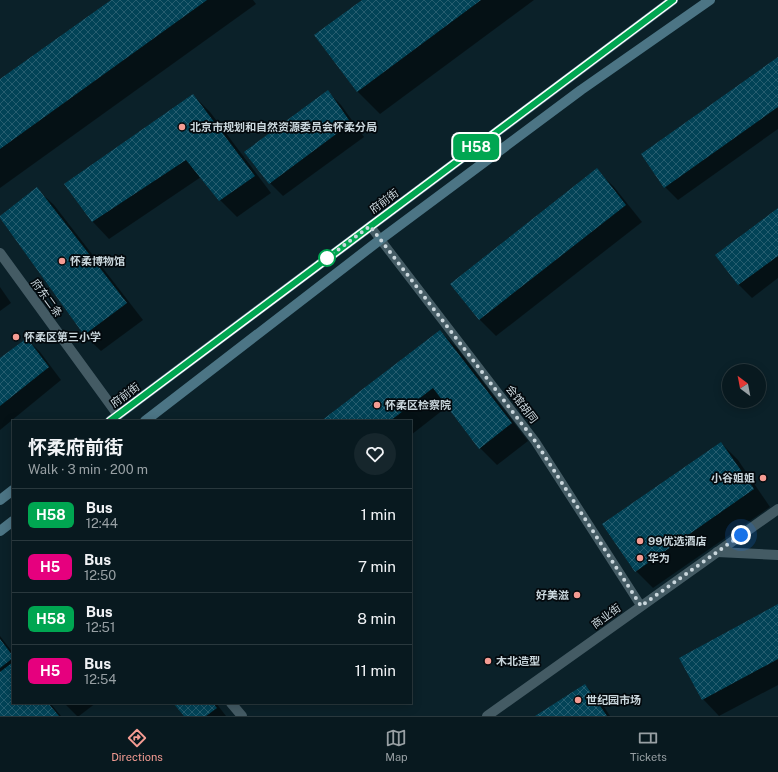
<!DOCTYPE html>
<html lang="en">
<head>
<meta charset="utf-8">
<style>
	:root { --surface:#08191f; --page:#16262c; --text:#f1f3f6; --muted:#98a0a4; --line:#29383d; --accent:#f59c93 }
	body { margin:0; font-family:"Public Sans","Noto Sans SC",sans-serif; background:var(--page); color:var(--text); height:100vh; display:flex; flex-direction:column; font-size:15px; white-space:nowrap }
	* { box-sizing:border-box; margin:0 }
	p { font-size:13px; color:var(--muted) }
	.icon { flex:none; width:22px; height:22px; fill:none; stroke:currentColor; stroke-width:2; stroke-linecap:round; stroke-linejoin:round }
	.map { position:relative; flex:1; overflow:hidden }
	.panel { position:absolute; left:12px; top:420px; width:400px; height:284px; display:flex; flex-direction:column; background:var(--surface); border-radius:0px; box-shadow:0 2px 10px #0003,0 0 0 1px var(--line) }
	.panel>* { flex:none }
	.badge { padding:0 8px; border-radius:6px; font-size:14px; line-height:26px }
	.needle { width:26px; rotate:328deg }
	.fabs { position:absolute; left:722px; top:364px; display:grid; gap:8px }
	.fabs a { display:grid; place-items:center; width:44px; height:44px; border-radius:50%; background:var(--surface); box-shadow:0 2px 10px #0003,0 0 0 1px var(--line); font-size:20px }
	.you { position:absolute; width:20px; height:20px; margin:-10px; border:3px solid #fff; border-radius:50%; background:#1a73e8; box-shadow:0 0 0 6px #1a73e833 }
	.map>.badge { position:absolute; translate:-50% -50%; box-shadow:0 0 0 2px #fff }
	.round { display:grid; place-items:center; flex:none; width:42px; height:42px; border-radius:21px; background:var(--page) }
	.summary { display:flex; align-items:center; justify-content:space-between; height:68px; padding:0 16px }
	h1 { font-size:19px; font-weight:700; line-height:30px }
	ul { padding:0; list-style:none }
	li { display:flex; align-items:center; gap:12px; height:52px; padding:0 16px; border-top:1px solid var(--line) }
	li div { flex:1 }
	li b { display:block; font-size:15px }
	li em { font-style:normal }
	li .badge { min-width:44px; font-weight:700; text-align:center }
	.tabs { display:flex; justify-content:space-around; align-items:center; height:56px; border-top:1px solid var(--line); background:var(--surface); font-size:11px; color:var(--muted) }
	.tabs a { display:grid; justify-items:center; gap:2px }
	.tabs .selected { color:var(--accent) }
	.map>svg:first-child { display:block }
</style>
</head>
<body>
<div class="map">
<svg width="778" height="716" viewBox="0 0 778 716">
	<defs>
		<pattern id="building-cross-hatch" width="8" height="8" patternUnits="userSpaceOnUse"><rect width="8" height="8" fill="#024357"/><path d="M0 0l8 8M0 8l8-8" fill="none" stroke="#265d6f"/></pattern>
	</defs>
	<rect width="100%" height="100%" fill="#0b2129"/>
	<g fill="#0007">
		<path d="M112,0H253L256,4L0,188V80Z"/>
		<path d="M363,0H534L380,114L357,91Z"/>
		<path d="M778,58V129L678,200L665,187Z"/>
		<path d="M328,92L341,105L364,137L283,196L270,183Z"/>
		<path d="M193,95L210,112L271,193L237,217L220,200L201,177L109,239L93,222L65,185Z"/>
		<path d="M597,170L614,187L642,222L496,336L479,319Z"/>
		<path d="M37,189L54,205L143,320L101,351L84,335Z"/>
		<path d="M778,209V278L752,298L739,285L716,255Z"/>
		<path d="M0,287L11,303L0,311Z"/>
		<path d="M440,331L457,348L528,441L497,465L480,448L448,406L411,435V421H323Z"/>
		<path d="M27,339L40,352L61,380L0,430V359Z"/>
		<path d="M721,443L738,460L770,507L653,588L636,571Z"/>
		<path d="M778,605V685L719,716L703,699Z"/>
		<path d="M0,636L13,653V703H50L61,716H0Z"/>
		<path d="M585,685L598,698L610,716H537Z"/>
		<path d="M64,703H96L79,716H77Z"/>
		<path d="M174,703H216L226,716H185Z"/>
	</g>
	<g fill="url(#building-cross-hatch)">
		<path d="M111,0H207L0,149V79Z"/>
		<path d="M362,0H481L357,92L314,35Z"/>
		<path d="M778,57V107L664,188L641,154Z"/>
		<path d="M328,90L351,123L269,184L244,152Z"/>
		<path d="M193,94L255,176L219,201L186,160L92,222L64,184Z"/>
		<path d="M597,168L626,205L479,320L450,284Z"/>
		<path d="M37,187L127,303L84,335L0,218V216Z"/>
		<path d="M778,208V256L738,285L715,255Z"/>
		<path d="M440,330L512,423L479,449L433,388L390,421H321Z"/>
		<path d="M27,338L49,367L0,406V358Z"/>
		<path d="M721,442L754,489L635,572L602,524Z"/>
		<path d="M778,604V659L702,700L679,658Z"/>
		<path d="M0,639L13,656V658L0,668Z"/>
		<path d="M13,662V703H48L59,716H0V672Z"/>
		<path d="M585,684L607,716H535Z"/>
		<path d="M173,703H213L217,708L206,716H184Z"/>
	</g>
	<g fill="none" stroke-linecap="round" stroke-linejoin="round">
		<path stroke="#445b64" stroke-width="9" d="M370,226L535,441L641,606"/>
		<g stroke="#445b64" stroke-width="10">
			<path d="M0,253L118,415"/>
			<path d="M717,552L778,555"/>
			<path d="M231,703L242,716"/>
			<path d="M487,716L778,509"/>
		</g>
		<g stroke="#4c7585" stroke-width="10">
			<path d="M110,421L673,0"/>
			<path d="M145,421L381,239L581,90L710,0"/>
			<path d="M0,500L13,490"/>
			<path d="M0,531L13,521"/>
		</g>
	</g>
	<g fill="none" stroke-linecap="round" stroke-linejoin="round">
		<defs>
			<path id="line" d="M110,421L673,0"/>
		</defs>
		<use href="#line" stroke="#fff" stroke-width="9"/>
		<use href="#line" stroke="#00a651" stroke-width="6"/>
		<path stroke="#cad7dd" stroke-width="4" stroke-dasharray="0 7.2" d="M327,258L370,226L535,441L641,606L741,535"/>
	</g>
	<g fill="#f59c93" stroke="#03090d" stroke-width="1.5">
		<circle cx="182" cy="127" r="4"/>
		<circle cx="62" cy="261" r="4"/>
		<circle cx="16" cy="337" r="4"/>
		<circle cx="377" cy="405" r="4"/>
		<circle cx="763" cy="478" r="4"/>
		<circle cx="640" cy="541" r="4"/>
		<circle cx="640" cy="558" r="4"/>
		<circle cx="577" cy="595" r="4"/>
		<circle cx="488" cy="661" r="4"/>
		<circle cx="578" cy="700" r="4"/>
	</g>
	<circle fill="#fff" stroke="#00a651" stroke-width="2" cx="327" cy="258" r="8"/>
	<g text-anchor="middle" stroke-width="3.5" stroke-linejoin="round" paint-order="stroke">
		<g font-size="11" font-weight="bold" fill="#cad7dd" stroke="#03090d" text-anchor="start">
			<text x="190" y="131">北京市规划和自然资源委员会怀柔分局</text>
			<text x="70" y="265">怀柔博物馆</text>
			<text x="24" y="341">怀柔区第三小学</text>
			<text x="385" y="409">怀柔区检察院</text>
			<text x="755" y="482" text-anchor="end">小谷姐姐</text>
			<text x="648" y="545">99优选酒店</text>
			<text x="648" y="562">华为</text>
			<text x="569" y="599" text-anchor="end">好美滋</text>
			<text x="496" y="665">木北造型</text>
			<text x="586" y="704">世纪园市场</text>
		</g>
		<g font-size="11" fill="#cad7dd" stroke="#03090d">
			<text transform="translate(384 201) rotate(-37)" y="4">府前街</text>
			<text transform="translate(47 298) rotate(54)" y="4">府东二条</text>
			<text transform="translate(125 395) rotate(-37)" y="4">府前街</text>
			<text transform="translate(522 404) rotate(53)" y="4">会馆胡同</text>
			<text transform="translate(606 616) rotate(-36)" y="4">商业街</text>
		</g>
	</g>
</svg>
<div class="fabs">
<a><svg class="needle" viewBox="-14 -14 28 28"><path d="M0-13l5 13h-10z" fill="#e53935"/><path d="M0 13l5-13h-10z" fill="#98a0a4"/></svg></a>
</div>
<div class="you" style="left:741px;top:535px"></div>
<b class="badge" style="left:476px;top:147px;background:#00a651;color:#fff">H58</b>
<section class="panel">
<div class="summary"><div><h1>怀柔府前街</h1><p>Walk · 3 min · 200 m</p></div><a class="round"><svg class="icon" aria-label="heart" viewBox="0 0 24 24"><path d="M12 20l-8-8c-3-5 5-10 8-4 3-6 11-1 8 4z"/></svg></a></div>
<ul>
<li><span class="badge" style="background:#00a651;color:#fff">H58</span><div><b>Bus</b><p>12:44</p></div><em>1 min</em></li>
<li><span class="badge" style="background:#e6007e;color:#fff">H5</span><div><b>Bus</b><p>12:50</p></div><em>7 min</em></li>
<li><span class="badge" style="background:#00a651;color:#fff">H58</span><div><b>Bus</b><p>12:51</p></div><em>8 min</em></li>
<li><span class="badge" style="background:#e6007e;color:#fff">H5</span><div><b>Bus</b><p>12:54</p></div><em>11 min</em></li>
</ul>
</section>
</div>
<nav class="tabs">
<a class="selected"><svg class="icon" aria-label="directions" viewBox="0 0 24 24"><path d="M12 3l9 9-9 9-9-9zM9 14v-3h6M13 9l2 2-2 2"/></svg>Directions</a>
<a><svg class="icon" aria-label="map" viewBox="0 0 24 24"><path d="M3 6l6-2 6 2 6-2v14l-6 2-6-2-6 2zM9 4v14M15 6v14"/></svg>Map</a>
<a><svg class="icon" aria-label="tickets" viewBox="0 0 24 24"><path d="M3 7h18v10H3zM15 7v10"/></svg>Tickets</a>
</nav>
</body>
</html>
